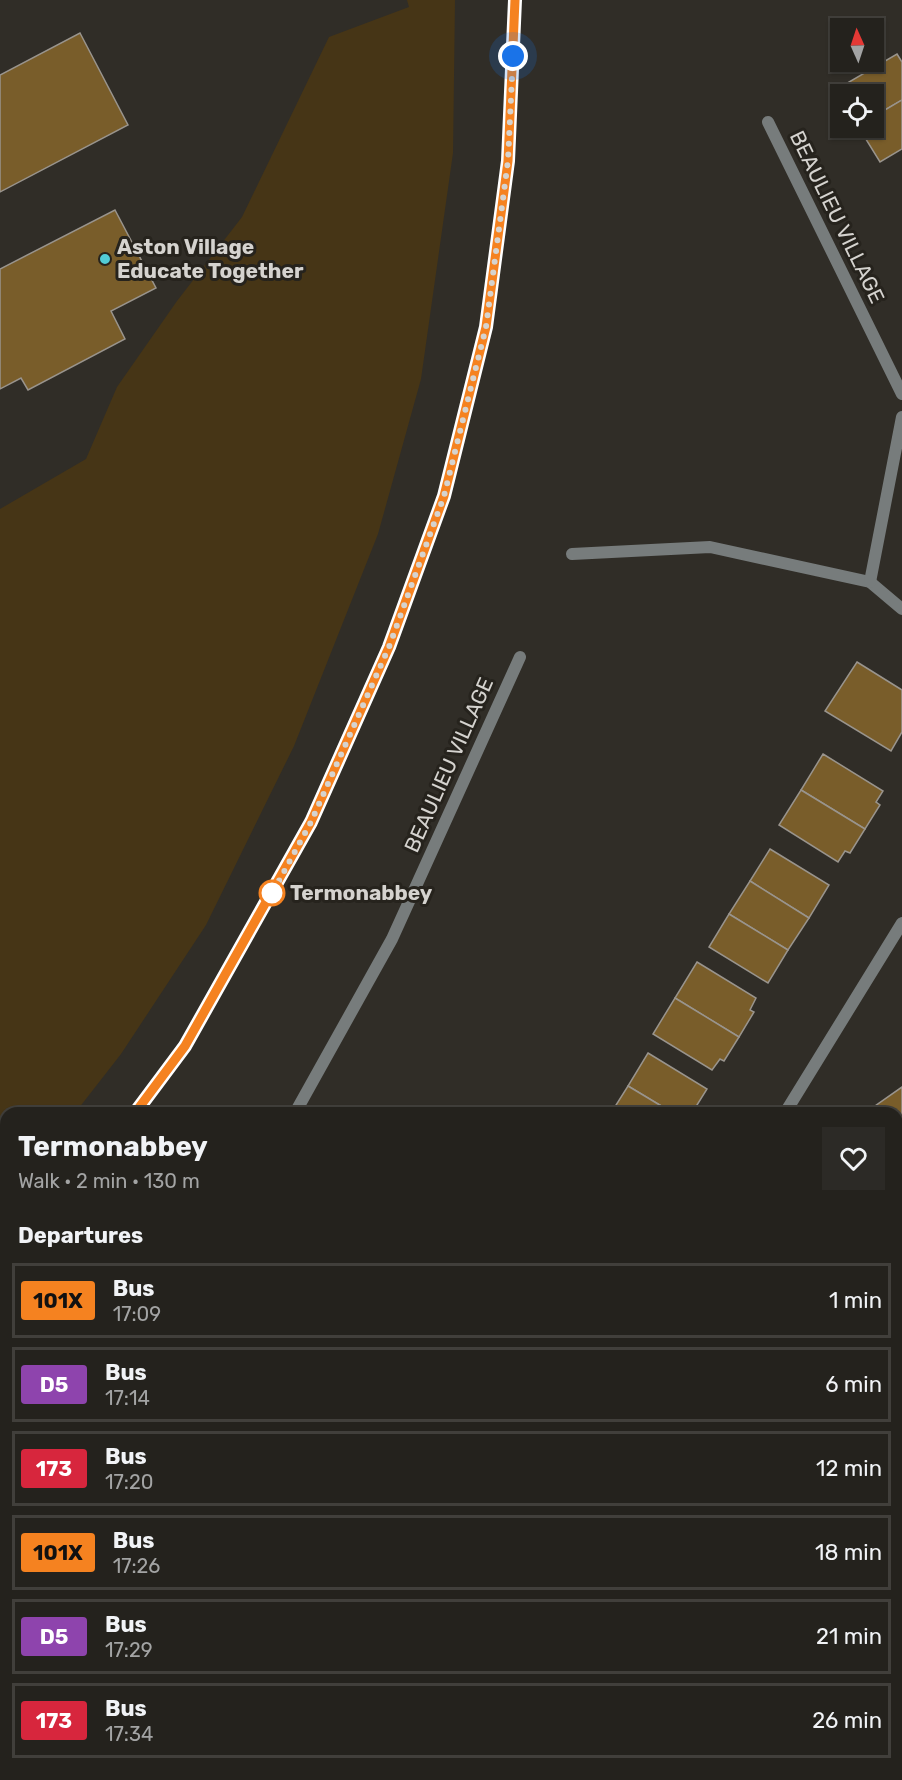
<!DOCTYPE html>
<html lang="en">
<head>
<meta charset="utf-8">
<style>
	:root { --surface:#24221d; --page:#2c2a26; --text:#f1f3f6; --muted:#a3a4a4; --line:#413f3b }
	body { margin:0; font-family:Rubik,sans-serif; background:var(--page); color:var(--text); height:100vh; display:flex; flex-direction:column; font-size:22px; white-space:nowrap }
	* { box-sizing:border-box; margin:0 }
	p { font-size:20px; color:var(--muted) }
	.icon { flex:none; width:33px; height:33px; fill:none; stroke:currentColor; stroke-width:2; stroke-linecap:round; stroke-linejoin:round }
	.map { position:relative; flex:1; overflow:hidden }
	.details { position:absolute; left:0px; top:1107px; width:903px; height:674px; display:flex; flex-direction:column; background:var(--surface); border-radius:18px 18px 0 0; box-shadow:0 2px 4px #0004,0 0 0 2px var(--line) }
	.details>* { flex:none }
	.badge { padding:0 12px; border-radius:4px; font-size:21px; line-height:39px }
	.needle { width:39px; rotate:357deg }
	.buttons { position:absolute; left:830px; top:18px; display:grid; gap:12px }
	.buttons a { display:grid; place-items:center; width:54px; height:54px; border-radius:0px; background:var(--surface); box-shadow:0 2px 4px #0004,0 0 0 2px var(--line); font-size:30px }
	.you { position:absolute; width:30px; height:30px; margin:-15px; border:4px solid #fff; border-radius:50%; background:#1a73e8; box-shadow:0 0 0 9px #1a73e833 }
	.map>.badge { position:absolute; translate:-50% -50%; box-shadow:0 0 0 3px #fff }
	h2 { padding:0 18px; font-size:22px; line-height:54px }
	.round { display:grid; place-items:center; flex:none; width:63px; height:63px; border-radius:0px; background:var(--page) }
	.head { display:flex; align-items:center; justify-content:space-between; height:102px; padding:0 18px }
	h1 { font-size:28px; font-weight:700; line-height:45px }
	ul { padding:0; list-style:none }
	li { display:flex; align-items:center; gap:18px; height:75px; margin:0 12px 9px; padding:0 6px; border:3px solid var(--line); border-radius:0px }
	li div { flex:1 }
	li b { display:block; font-size:22px }
	li em { font-style:normal }
	li .badge { min-width:66px; font-weight:700; text-align:center }
	.map>svg:first-child { display:block }
</style>
</head>
<body>
<div class="map">
<svg width="902" height="1780" viewBox="0 0 902 1780">
	<rect width="100%" height="100%" fill="#302d27"/>
	<g fill="#463516">
		<path d="M407,0H455L453,153L421,379L378,534L294,746L206,925L121,1054L75,1113H6V1195L0,1202V509L86,459L117,387L177,301L242,217L329,37L409,7Z"/>
		<path d="M897,1353L902,1360V1461L897,1462Z"/>
	</g>
	<g fill="#795d2a" stroke="#99948d" stroke-width="1.5">
		<path d="M80,33L128,125L0,192V75Z"/>
		<path d="M897,54L902,62V100L873,117V94L840,95L837,89Z"/>
		<path d="M902,100V149L880,162L859,128H873V117Z"/>
		<path d="M115,210L156,288L111,311L125,339L28,390L21,378L0,389V269Z"/>
		<path d="M857,662L902,690V732L891,751L825,711Z"/>
		<path d="M823,754L883,791L876,802L880,805L865,829L801,790Z"/>
		<path d="M801,790L865,829L850,853L845,851L838,862L779,825Z"/>
		<path d="M770,849L829,885L809,918L750,881Z"/>
		<path d="M750,881L809,918L788,950L729,914Z"/>
		<path d="M729,914L788,950L768,983L709,947Z"/>
		<path d="M697,962L756,998L750,1010L754,1012L739,1037L675,998Z"/>
		<path d="M675,998L739,1037L724,1061L720,1059L712,1070L653,1034Z"/>
		<path d="M648,1053L707,1089L692,1113H673L628,1086Z"/>
		<path d="M628,1086L673,1113H611Z"/>
		<path d="M902,1087V1138L897,1141V1113H865Z"/>
		<path d="M902,1138V1179L900,1175L897,1177V1141Z"/>
		<path d="M0,1498L6,1507V1517L0,1521Z"/>
		<path d="M6,1517V1564L0,1569V1521Z"/>
		<path d="M902,1583V1649L897,1623V1584Z"/>
		<path d="M6,1584V1627L0,1630V1607L3,1605L0,1598V1587Z"/>
		<path d="M6,1627V1650L0,1637V1630Z"/>
		<path d="M6,1723V1736L0,1739V1726Z"/>
		<path d="M69,1774H108L91,1780H71Z"/>
		<path d="M108,1774H159L161,1778L157,1780H91Z"/>
	</g>
	<g fill="none" stroke-linecap="round" stroke-linejoin="round">
		<g stroke="#777c7c" stroke-width="12">
			<path d="M768,122L902,394"/>
			<path d="M572,554L710,547L870,582L902,609"/>
			<path d="M870,582L902,417"/>
			<path d="M295,1113L392,939L520,657"/>
			<path d="M785,1113L902,923"/>
			<path d="M897,1313L902,1321"/>
			<path d="M0,1344L6,1351"/>
			<path d="M897,1486L902,1485"/>
			<path d="M268,1774L271,1780"/>
			<path d="M407,1774L409,1780"/>
		</g>
		<g stroke="#a1a8a9" stroke-width="12">
			<path d="M135,1113L185,1046L311,822L389,647L444,496L486,327L508,161L515,0"/>
			<path d="M0,1276L6,1269"/>
		</g>
	</g>
	<g fill="none" stroke-linecap="round" stroke-linejoin="round">
		<defs>
			<path id="line" d="M135,1113L185,1046L311,822L389,647L444,496L486,327L508,161L515,0"/>
		</defs>
		<use href="#line" stroke="#fff" stroke-width="14"/>
		<use href="#line" stroke="#f58220" stroke-width="9"/>
		<path stroke="#d5d3cf" stroke-width="6" stroke-dasharray="0 10.8" d="M272,893L268,901L311,822L389,647L444,496L486,327L508,161L513,56"/>
	</g>
	<circle fill="#52ccd6" stroke="#26231d" stroke-width="2" cx="105" cy="259" r="6"/>
	<circle fill="#fff" stroke="#f58220" stroke-width="3" cx="272" cy="893" r="12"/>
	<g text-anchor="middle" stroke-width="6" stroke-linejoin="round" paint-order="stroke">
		<g font-size="21" fill="#d5d3cf" stroke="#26231d">
			<text transform="translate(837 217) rotate(64)" y="7">BEAULIEU VILLAGE</text>
			<text transform="translate(449 765) rotate(-66)" y="7">BEAULIEU VILLAGE</text>
		</g>
		<g font-size="21" font-weight="bold" fill="#d5d3cf" stroke="#26231d" text-anchor="start">
			<text x="117" y="254">Aston Village<tspan x="117" dy="24">Educate Together</tspan></text>
		</g>
		<g font-size="21" font-weight="bold" fill="#d5d3cf" stroke="#26231d" text-anchor="start">
			<text x="290" y="900">Termonabbey</text>
		</g>
	</g>
</svg>
<div class="buttons">
<a><svg class="needle" viewBox="-14 -14 28 28"><path d="M0-13l5 13h-10z" fill="#e53935"/><path d="M0 13l5-13h-10z" fill="#a3a4a4"/></svg></a>
<a><svg class="icon" aria-label="locate" viewBox="0 0 24 24"><circle cx="12" cy="12" r="6"/><path d="M12 2v4M12 18v4M2 12h4M18 12h4"/></svg></a>
</div>
<div class="you" style="left:513px;top:56px"></div>
<section class="details">
<div class="head"><div><h1>Termonabbey</h1><p>Walk · 2 min · 130 m</p></div><a class="round"><svg class="icon" aria-label="heart" viewBox="0 0 24 24"><path d="M12 20l-8-8c-3-5 5-10 8-4 3-6 11-1 8 4z"/></svg></a></div>
<h2>Departures</h2>
<ul>
<li><span class="badge" style="background:#f58220;color:#111">101X</span><div><b>Bus</b><p>17:09</p></div><em>1 min</em></li>
<li><span class="badge" style="background:#8e44ad;color:#fff">D5</span><div><b>Bus</b><p>17:14</p></div><em>6 min</em></li>
<li><span class="badge" style="background:#d7263d;color:#fff">173</span><div><b>Bus</b><p>17:20</p></div><em>12 min</em></li>
<li><span class="badge" style="background:#f58220;color:#111">101X</span><div><b>Bus</b><p>17:26</p></div><em>18 min</em></li>
<li><span class="badge" style="background:#8e44ad;color:#fff">D5</span><div><b>Bus</b><p>17:29</p></div><em>21 min</em></li>
<li><span class="badge" style="background:#d7263d;color:#fff">173</span><div><b>Bus</b><p>17:34</p></div><em>26 min</em></li>
</ul>
</section>
</div>
</body>
</html>
